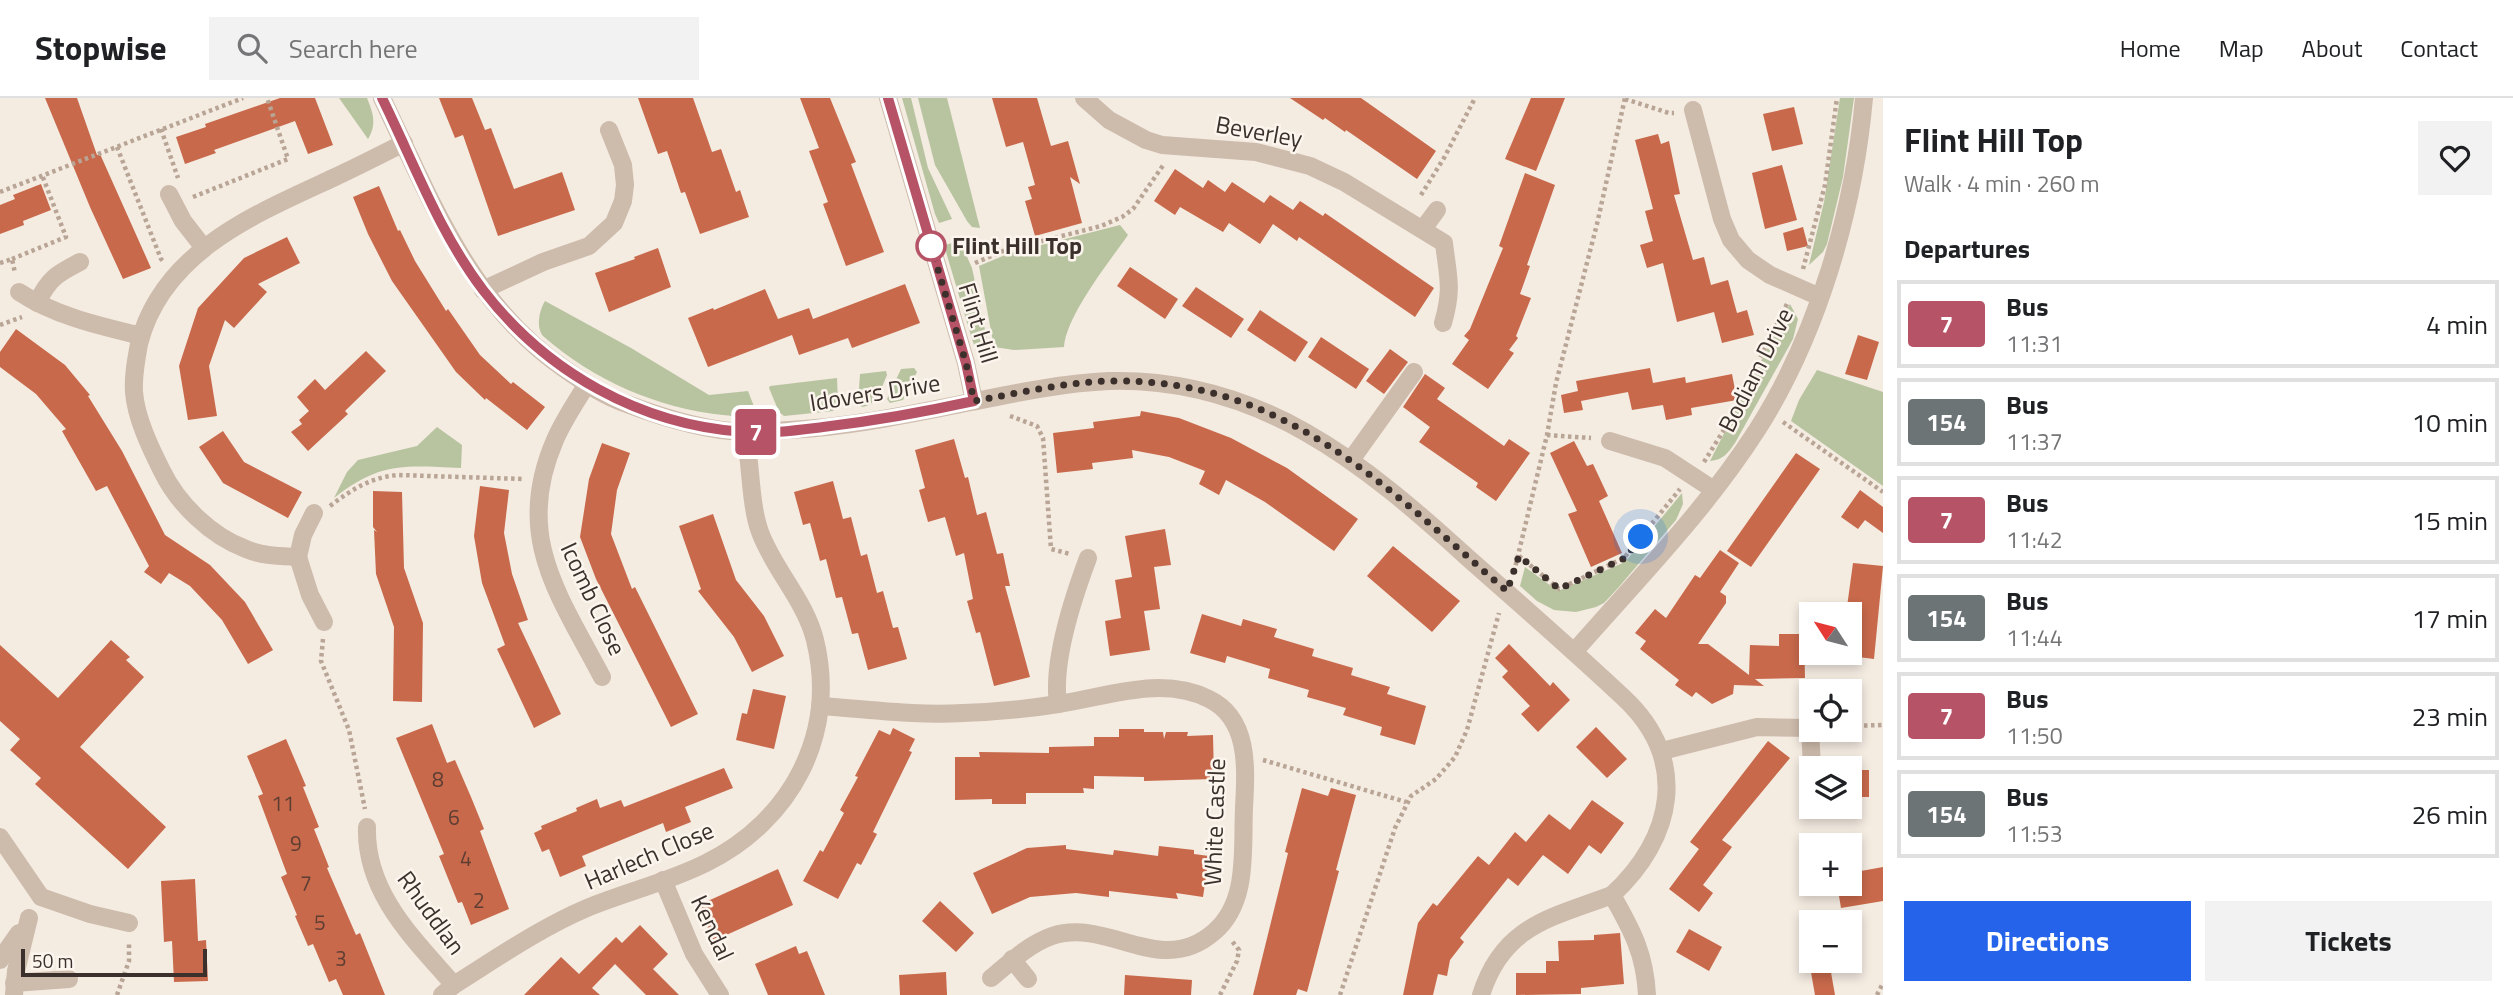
<!DOCTYPE html>
<html lang="en">
<head>
<meta charset="utf-8">
<style>
	:root { --surface:#fff; --page:#f2f2f2; --text:#202124; --muted:#757577; --line:#e0e0e0; --accent:#2563eb }
	body { margin:0; font-family:"Titillium Web",sans-serif; background:var(--page); color:var(--text); height:100vh; display:flex; flex-direction:column; font-size:26px; white-space:nowrap }
	* { box-sizing:border-box; margin:0 }
	p { font-size:23px; color:var(--muted) }
	.icon { flex:none; width:38px; height:38px; fill:none; stroke:currentColor; stroke-width:2; stroke-linecap:round; stroke-linejoin:round }
	.map { position:relative; flex:1; overflow:hidden }
	.panel { display:flex; flex-direction:column; background:var(--surface); width:630px }
	.panel>* { flex:none }
	.badge { padding:0 14px; border-radius:5px; font-size:24px; line-height:46px }
	.needle { width:46px; rotate:306deg }
	.fabs { position:absolute; left:1799px; top:504px; display:grid; gap:14px }
	.fabs a { display:grid; place-items:center; width:63px; height:63px; border-radius:0px; background:var(--surface); box-shadow:0 4px 10px #0003; font-size:35px }
	.scale { position:absolute; left:21px; bottom:18px; width:186px; box-sizing:border-box; padding-left:7px; border:4px solid #3b302b; border-top:0; font-size:19px; line-height:24px; white-space:nowrap; color:#3b302b; -webkit-text-stroke:5px #fbf5ee; paint-order:stroke }
	.you { position:absolute; width:35px; height:35px; margin:-18px; border:5px solid #fff; border-radius:50%; background:#1a73e8; box-shadow:0 0 0 10px #1a73e833 }
	.map>.badge { position:absolute; translate:-50% -50%; box-shadow:0 0 0 4px #fff }
	h2 { padding:0 21px; font-size:26px; line-height:63px }
	.round { display:grid; place-items:center; flex:none; width:74px; height:74px; border-radius:0px; background:var(--page) }
	.summary { display:flex; align-items:center; justify-content:space-between; height:119px; padding:0 21px }
	h1 { font-size:33px; font-weight:700; line-height:52px }
	.primary-button { display:flex; gap:14px; margin-top:auto; padding:14px 21px }
	.primary-button a { flex:1; height:80px; border-radius:0px; background:var(--accent); color:#fff; font-size:28px; font-weight:700; line-height:80px; text-align:center }
	.primary-button a+a { background:var(--page); color:var(--text) }
	ul { padding:0; list-style:none }
	li { display:flex; align-items:center; gap:21px; height:88px; margin:0 14px 10px; padding:0 7px; border:4px solid var(--line); border-radius:0px }
	li div { flex:1 }
	li b { display:block; font-size:26px }
	li em { font-style:normal }
	li .badge { min-width:77px; font-weight:700; text-align:center }
	header { display:flex; align-items:center; gap:42px; box-sizing:border-box; height:98px; padding:0 35px; background:var(--surface); border-bottom:2px solid var(--line) }
	header strong { font-size:33px }
	nav { display:flex; gap:38px; margin-inline-start:auto; font-size:24px }
	.search { width:490px; height:63px; background:var(--page); display:flex; align-items:center; gap:18px; box-sizing:border-box; padding:0 24px; border-radius:0px; color:var(--muted); font-size:26px }
	main { display:flex; flex:1; min-height:0 }
	.map>svg:first-child { display:block }
</style>
</head>
<body>
<header>
<strong>Stopwise</strong>
<div class="search"><svg class="icon" aria-label="search" viewBox="0 0 24 24"><circle cx="10" cy="10" r="6"/><path d="M15 15l6 6"/></svg>Search here</div>
<nav><a>Home</a><a>Map</a><a>About</a><a>Contact</a></nav>
</header>
<main>
<div class="map">
<svg width="1883" height="897" viewBox="0 0 1883 897">
	<rect width="100%" height="100%" fill="#f4ebe1"/>
	<g fill="#b8c4a0">
		<path d="M339,0H367C373,15 377,26 368,41Z"/>
		<path d="M902,0H911L928,70L952,121L939,125L935,116Z"/>
		<path d="M918,0H947L980,130L972,129L967,123L935,67Z"/>
		<path d="M1840,0H1854L1843,79L1827,146L1823,154L1809,167L1824,104Z"/>
		<path d="M1120,127L1128,137C1109,164 1066,218 1064,249L1014,252L994,249L979,168L1010,155Z"/>
		<path d="M960,143L972,170L989,251V256L983,261L977,255L972,241L946,154L945,147Z"/>
		<path d="M545,203L631,250L709,297L748,293L755,311V318C745,320 733,318 723,317C657,310 593,282 543,238C536,229 539,213 545,203Z"/>
		<path d="M1790,206L1798,221L1793,241L1735,345C1728,355 1723,362 1710,363Z"/>
		<path d="M914,270L917,274L903,302L890,305L887,301L901,271Z"/>
		<path d="M1817,272L1883,294V388L1791,323L1799,302Z"/>
		<path d="M886,273L887,277C881,290 878,307 862,309L858,305L860,276Z"/>
		<path d="M837,280L838,305L833,313L784,318L779,314L769,290L770,288Z"/>
		<path d="M437,329L462,347L461,370C405,368 381,363 334,400L347,374L358,362L417,348Z"/>
		<path d="M1682,395L1683,406L1676,422L1618,490L1604,505L1596,509L1576,514L1554,512L1537,503L1520,488L1525,469L1558,493L1625,464Z"/>
	</g>
	<g fill="#c8694b">
		<path d="M45,0H77L97,57L100,56L151,170L123,181L90,109Z"/>
		<path d="M280,0H315L333,47L308,56L295,23L214,52L216,55L185,66L176,39L206,29L205,26Z"/>
		<path d="M439,0H472L485,32L491,30L514,91L562,74L575,112L498,138L463,37L455,40Z"/>
		<path d="M638,0H693L712,54L721,51L736,94L740,92L749,119L700,136L685,94L681,95L667,53L658,56Z"/>
		<path d="M800,0H830L856,64L851,66L884,154L846,168L823,106L828,104L809,53L819,50Z"/>
		<path d="M992,0H1037L1051,48L1068,43L1080,86L1070,79L1082,125L1035,138L1025,103L1032,101L1028,89L1035,87L1023,44L1006,49Z"/>
		<path d="M1290,0H1361L1436,53L1417,81L1346,32L1345,34L1325,20L1323,22Z"/>
		<path d="M1531,0H1565L1536,73L1505,61Z"/>
		<path d="M1794,9L1803,46L1772,53L1763,16Z"/>
		<path d="M1658,36L1661,46L1669,43L1680,96L1674,97L1693,162L1704,159L1711,187L1728,182L1737,215L1747,212L1754,237L1722,245L1714,214L1677,224L1663,165L1647,170L1640,147L1653,143L1645,113L1653,111L1635,42Z"/>
		<path d="M1782,67L1797,122L1765,131L1752,75Z"/>
		<path d="M1175,71L1203,90L1208,82L1225,94L1232,84L1264,105L1270,97L1293,112L1300,103L1323,118L1325,115L1434,190L1415,219L1299,139L1297,143L1273,126L1260,146L1229,125L1223,134L1180,109L1175,117L1154,103Z"/>
		<path d="M1525,75L1555,87L1527,167L1530,168L1520,196L1531,200L1516,238L1518,240L1509,252L1514,255L1488,291L1452,266L1469,242L1464,238L1470,231L1503,150L1499,148Z"/>
		<path d="M41,86L51,112L23,123L24,127L0,136V107L15,101L13,97Z"/>
		<path d="M379,88L398,133L400,132L415,163L446,213L448,211L480,257L511,286L513,284L545,309L527,332L486,300L485,302L456,274L392,183L368,136L353,99Z"/>
		<path d="M1803,129L1808,148L1787,153L1783,135Z"/>
		<path d="M287,139L300,165L258,186L267,194L234,230L225,222L209,268L217,318L188,322L179,268L198,210L244,160Z"/>
		<path d="M658,150L671,189L609,214L595,175L635,161L634,159Z"/>
		<path d="M1130,169L1178,201L1165,221L1117,188Z"/>
		<path d="M905,186L920,225L852,250L848,240L799,257L792,237L708,269L688,220L713,210L714,212L765,191L778,221L809,210L813,221Z"/>
		<path d="M1196,189L1244,221L1231,240L1182,208Z"/>
		<path d="M1260,212L1308,244L1295,264L1247,232Z"/>
		<path d="M16,231L65,267L90,297L88,298L122,353L165,437L210,467L245,504L273,552L248,566L222,522L190,488L169,475L161,486L144,474L149,468L107,388L96,393L62,333L66,331L36,296L0,269V254Z"/>
		<path d="M1858,237L1879,244L1867,282L1845,276Z"/>
		<path d="M1321,239L1369,271L1356,291L1308,259Z"/>
		<path d="M1390,251L1408,264L1384,296L1366,283Z"/>
		<path d="M366,253L386,273L345,313L348,316L308,353L291,334L302,326L299,322L309,313L297,299L315,281L325,292Z"/>
		<path d="M1650,270L1653,285L1685,279L1686,285L1732,276L1737,302L1691,310L1692,317L1666,322L1663,307L1632,312L1628,294L1581,303L1583,312L1564,315L1561,297L1578,293L1576,283Z"/>
		<path d="M1425,276L1445,290L1437,301L1504,348L1509,341L1530,355L1496,403L1476,389L1478,385L1419,344L1430,329L1403,309Z"/>
		<path d="M1141,313L1179,320L1231,340L1287,370L1358,421L1334,453L1265,404L1226,382L1219,397L1199,386L1205,373L1169,359L1132,352L1133,360L1092,365L1093,371L1057,375L1053,335L1094,330L1093,324L1140,318Z"/>
		<path d="M223,333L244,364L302,394L288,420L223,385L199,349Z"/>
		<path d="M954,341L965,380L968,379L977,417L986,414L997,456L1003,455L1010,488H1005L1030,579L994,588L980,534L976,535L967,503L973,501L964,455L956,458L945,419L928,424L919,392L925,390L915,352Z"/>
		<path d="M1574,343L1587,368L1593,366L1608,398L1599,403L1622,455L1591,469L1568,416L1577,413L1550,355Z"/>
		<path d="M602,345L630,355L617,392L611,436L632,491L635,489L698,616L671,629L596,481L580,439L589,381Z"/>
		<path d="M1796,355L1820,371L1751,469L1727,453Z"/>
		<path d="M833,383L843,421L851,419L861,458L867,456L877,495L883,493L893,530L898,529L907,561L868,572L858,535L852,536L842,499L836,500L826,461L820,463L810,425L803,427L794,394Z"/>
		<path d="M480,388L509,392L504,435L512,476L528,522L518,525L561,616L534,630L497,551L505,547L482,485L474,438Z"/>
		<path d="M1860,392L1883,409V435L1865,422L1858,431L1841,419Z"/>
		<path d="M373,393L402,394L404,470L423,525L422,604L393,603L394,529L376,476L374,432L377,434L373,429Z"/>
		<path d="M713,416L736,482L764,518L784,558L752,574L734,539L698,493L701,491L679,428Z"/>
		<path d="M1165,431L1171,467L1154,469L1160,511L1144,513L1150,552L1110,558L1105,523L1121,520L1115,482L1132,479L1125,438Z"/>
		<path d="M1393,448L1460,503L1432,534L1367,478Z"/>
		<path d="M1720,452L1739,465L1720,494L1726,498V505L1698,546H1708L1749,577L1750,547L1779,548V536H1804L1805,580L1755,581L1764,588L1734,587L1733,596L1712,606L1696,594L1692,599L1675,587L1679,582L1640,551L1646,543L1635,535L1655,511L1666,520L1695,477L1700,480Z"/>
		<path d="M1853,465L1883,468L1874,561L1850,558V516H1846Z"/>
		<path d="M1202,516L1241,528L1243,521L1277,531L1274,539L1314,551L1312,558L1353,570L1351,577L1390,589L1387,596L1426,608L1415,647L1380,637L1382,629L1343,617L1346,610L1307,599L1309,592L1268,580L1270,571L1227,558L1225,565L1190,555Z"/>
		<path d="M111,542L130,559L126,562L144,579L80,649L166,729L128,771L35,686L41,680L10,652L20,641L0,623V547L58,600Z"/>
		<path d="M1509,546L1550,588L1553,584L1570,602L1538,634L1521,616L1530,608L1502,579L1508,573L1495,560Z"/>
		<path d="M753,591L786,598L774,651L736,642L742,615L747,616Z"/>
		<path d="M432,626L447,665L455,662L471,699L484,731L480,733L509,811L471,827L462,804L458,805L439,758L444,756L396,640Z"/>
		<path d="M1596,629L1627,661L1607,680L1576,649Z"/>
		<path d="M893,630L915,641L909,653L912,654L873,734L877,736L861,767L857,765L838,801L803,783L820,752L823,754L844,715L840,712L858,679L855,678L879,632L890,637Z"/>
		<path d="M1119,631H1144V634H1163L1164,641L1166,634H1188L1187,638L1213,637L1214,681L1144,683V679L1094,678V691L1083,690L1084,695H1026V706H992V701L955,702V659H980L979,654L1049,655V649L1094,648V639H1119Z"/>
		<path d="M286,641L306,688L303,689L319,729L314,731L329,769L327,770L356,837L360,835L385,897H343L336,881L329,884L313,846L308,848L295,818L297,817L281,779L287,776L258,698L263,696L247,658Z"/>
		<path d="M1768,643L1790,660L1722,742L1732,749L1703,787L1713,795L1699,814L1669,791L1699,751L1690,744Z"/>
		<path d="M724,670L733,690L685,709L691,724L666,734L663,725L582,758L586,768L560,779L549,751L542,754L534,735L542,731L541,728L577,713L576,710L597,701L600,710L621,702L624,709Z"/>
		<rect x="1850" y="672" width="19" height="27"/>
		<path d="M1302,690L1328,698L1331,690L1356,697L1336,772L1339,773L1307,894L1298,891L1296,897H1253L1288,755L1285,754Z"/>
		<path d="M1592,702L1624,725L1601,756L1589,747L1568,776L1543,757L1518,788L1508,780L1460,840L1464,844L1450,862L1447,878L1438,876L1433,897H1403L1418,825L1433,805L1437,808L1478,758L1489,767L1515,734L1526,744L1549,716L1570,732Z"/>
		<path d="M1066,747V751L1113,757L1114,752L1158,758L1159,748L1194,752V756L1209,758L1203,799L1176,795L1178,801L1109,793V799L1076,795L1030,799L992,816L973,775L1027,750Z"/>
		<path d="M1883,769V803L1841,810L1837,786H1850V775Z"/>
		<path d="M778,771L793,807L713,843L699,807Z"/>
		<path d="M195,781L198,843L206,842L208,883L174,884L172,843L164,844L161,783Z"/>
		<path d="M940,803L974,835L956,854L922,823Z"/>
		<path d="M640,827L668,856L653,871L679,897H646L615,866L592,890L600,897H524L561,859L579,876L616,839L622,845Z"/>
		<path d="M1689,831L1722,849L1709,873L1676,854Z"/>
		<path d="M1620,835L1624,886L1581,890V896L1516,897V875H1546V863H1559L1558,843L1594,842V837Z"/>
		<path d="M796,848L799,856L807,853L825,897H768L755,866Z"/>
		<path d="M1809,863H1829L1835,897H1815Z"/>
		<path d="M946,874L947,897H900L899,877Z"/>
		<path d="M1125,877L1192,882L1191,897H1124Z"/>
	</g>
	<g fill="none" stroke-linecap="round" stroke-linejoin="round">
		<g stroke="#b9a596" stroke-width="4.5" stroke-dasharray="3.5 3.5" stroke-linecap="butt">
			<path d="M1625,1L1669,15H1674"/>
			<path d="M161,31L178,80"/>
			<path d="M117,49L161,161L164,164"/>
			<path d="M0,94L243,0"/>
			<path d="M1421,97L1444,60L1475,0"/>
			<path d="M193,99L288,61L267,0"/>
			<path d="M12,161L66,139L42,77"/>
			<path d="M0,165L12,161L15,175"/>
			<path d="M975,165L1003,153L1101,128L1122,119L1133,111L1164,66"/>
			<path d="M1803,171L1825,87L1837,0"/>
			<path d="M0,227L22,219"/>
			<path d="M1010,318L1037,328L1043,340L1051,451L1070,456"/>
			<path d="M1783,324L1883,394"/>
			<path d="M1547,337L1591,340"/>
			<path d="M1704,364L1725,330L1788,204"/>
			<path d="M330,408C351,392 371,379 398,377L523,381"/>
			<path d="M1519,458L1559,491L1624,460L1680,391"/>
			<path d="M1514,474L1547,337L1556,285L1597,126L1625,0"/>
			<path d="M323,541L321,563L349,632L365,711"/>
			<path d="M1850,628L1883,627"/>
			<path d="M1263,662L1406,704"/>
			<path d="M117,897L129,863V844"/>
			<path d="M1220,897L1237,863L1239,852L1231,842"/>
			<path d="M1340,897L1395,730L1411,698L1436,681L1455,659L1467,632L1499,515"/>
			<path d="M1877,897L1883,885"/>
		</g>
		<g stroke="#cdbbac" stroke-width="18">
			<path d="M382,0C430,100 470,207 566,272C585,285 604,298 627,306C664,320 705,333 745,334C760,335 775,333 789,332C851,329 910,316 971,304C1016,295 1063,285 1109,283C1259,279 1364,365 1468,460C1520,506 1573,552 1624,600C1690,662 1674,740 1612,797C1632,832 1645,856 1647,897"/>
			<path d="M888,0L966,265L974,303"/>
			<path d="M1084,0L1109,22L1146,42L1162,47L1256,54L1310,68L1344,84L1444,145C1448,180 1453,190 1443,225"/>
			<path d="M1693,12L1722,121L1731,142L1748,162L1770,177L1820,199"/>
			<path d="M169,96L183,123L204,150"/>
			<path d="M1423,131L1437,112"/>
			<path d="M483,192L543,164L589,148L614,125L623,103L625,87L623,67L609,32"/>
			<path d="M19,194C55,218 100,228 141,238"/>
			<path d="M37,205C49,180 57,176 80,164"/>
			<path d="M587,286C576,304 563,323 555,342C513,438 559,497 602,579"/>
			<path d="M1610,343L1665,360L1714,392"/>
			<path d="M1351,362L1414,274"/>
			<path d="M314,415L303,437L298,459C281,458 262,458 246,451C211,438 178,406 162,373C150,349 136,320 134,294C133,278 136,262 139,246C162,154 255,116 333,80C357,69 380,57 404,45"/>
			<path d="M298,459L310,497L324,524"/>
			<path d="M1574,554C1637,482 1705,413 1757,332C1818,236 1854,112 1864,0"/>
			<path d="M1058,606C1052,564 1073,500 1088,460"/>
			<path d="M820,608C868,611 915,618 963,615C994,614 1027,611 1058,606C1107,599 1161,577 1209,601C1250,621 1246,671 1244,710C1242,752 1249,804 1214,834C1160,881 1109,819 1052,838C1029,846 1009,865 991,880"/>
			<path d="M1810,630L1812,670"/>
			<path d="M1662,653L1757,629L1811,630"/>
			<path d="M1814,709L1815,712"/>
			<path d="M367,729C365,795 414,841 454,887"/>
			<path d="M0,739L41,799"/>
			<path d="M663,782L694,856L720,897"/>
			<path d="M41,799L90,816L129,825"/>
			<path d="M1012,861L1028,881"/>
			<path d="M0,862L19,835"/>
			<path d="M14,885L69,881"/>
			<path d="M14,897L16,873L29,820"/>
			<path d="M442,897L454,887C497,860 540,830 587,810C626,794 668,784 706,765C791,723 838,636 815,542C805,502 774,472 760,434C750,407 751,365 745,335"/>
			<path d="M1481,897C1503,827 1551,820 1612,797"/>
		</g>
	</g>
	<g fill="none" stroke-linecap="round" stroke-linejoin="round">
		<defs>
			<path id="line" d="M382,0C414,65 439,134 483,192C546,274 640,327 744,334C770,336 798,332 823,329C874,323 924,314 974,303L966,265L888,0"/>
		</defs>
		<use href="#line" stroke="#fff" stroke-width="16"/>
		<use href="#line" stroke="#b75366" stroke-width="10"/>
		<path stroke="#3b302b" stroke-width="7" stroke-dasharray="0 12.6" d="M931,148L966,265L974,303C1019,295 1065,284 1111,283C1285,280 1385,389 1507,493L1519,458L1559,491L1625,460L1641,439"/>
	</g>
	<circle fill="#fff" stroke="#b75366" stroke-width="3.5" cx="931" cy="148" r="14"/>
	<g text-anchor="middle" stroke-width="5" stroke-linejoin="round" paint-order="stroke">
		<g font-size="21" fill="#5e3e33">
			<text x="438" y="689">8</text>
			<text x="283" y="713">11</text>
			<text x="454" y="727">6</text>
			<text x="296" y="753">9</text>
			<text x="466" y="768">4</text>
			<text x="306" y="793">7</text>
			<text x="479" y="810">2</text>
			<text x="320" y="832">5</text>
			<text x="341" y="868">3</text>
		</g>
		<g font-size="24" fill="#3b302b" stroke="#fbf5ee">
			<text transform="translate(1259 34) rotate(10)" y="8">Beverley</text>
			<text transform="translate(978 225) rotate(73)" y="8">Flint Hill</text>
			<text transform="translate(1756 272) rotate(-63)" y="8">Bodiam Drive</text>
			<text transform="translate(875 295) rotate(-9)" y="8">Idovers Drive</text>
			<text transform="translate(593 501) rotate(65)" y="8">Icomb Close</text>
			<text transform="translate(1215 724) rotate(-88)" y="8">White Castle</text>
			<text transform="translate(649 758) rotate(-23)" y="8">Harlech Close</text>
			<text transform="translate(431 815) rotate(54)" y="8">Rhuddlan</text>
			<text transform="translate(712 830) rotate(65)" y="8">Kendal</text>
		</g>
		<g font-size="24" font-weight="bold" fill="#3b302b" stroke="#fbf5ee" text-anchor="start">
			<text x="952" y="156">Flint Hill Top</text>
		</g>
	</g>
</svg>
<div class="fabs">
<a><svg class="needle" viewBox="-14 -14 28 28"><path d="M0-13l5 13h-10z" fill="#e53935"/><path d="M0 13l5-13h-10z" fill="#757577"/></svg></a>
<a><svg class="icon" aria-label="locate" viewBox="0 0 24 24"><circle cx="12" cy="12" r="6"/><path d="M12 2v4M12 18v4M2 12h4M18 12h4"/></svg></a>
<a><svg class="icon" aria-label="layers" viewBox="0 0 24 24"><path d="M12 4l9 5-9 5-9-5zM3 14l9 5 9-5"/></svg></a>
<a>+</a>
<a>−</a>
</div>
<div class="scale">50 m</div>
<div class="you" style="left:1641px;top:439px"></div>
<b class="badge" style="left:756px;top:334px;background:#b75366;color:#fff">7</b>
</div>
<section class="panel">
<div class="summary"><div><h1>Flint Hill Top</h1><p>Walk · 4 min · 260 m</p></div><a class="round"><svg class="icon" aria-label="heart" viewBox="0 0 24 24"><path d="M12 20l-8-8c-3-5 5-10 8-4 3-6 11-1 8 4z"/></svg></a></div>
<h2>Departures</h2>
<ul>
<li><span class="badge" style="background:#b75366;color:#fff">7</span><div><b>Bus</b><p>11:31</p></div><em>4 min</em></li>
<li><span class="badge" style="background:#6c7476;color:#fff">154</span><div><b>Bus</b><p>11:37</p></div><em>10 min</em></li>
<li><span class="badge" style="background:#b75366;color:#fff">7</span><div><b>Bus</b><p>11:42</p></div><em>15 min</em></li>
<li><span class="badge" style="background:#6c7476;color:#fff">154</span><div><b>Bus</b><p>11:44</p></div><em>17 min</em></li>
<li><span class="badge" style="background:#b75366;color:#fff">7</span><div><b>Bus</b><p>11:50</p></div><em>23 min</em></li>
<li><span class="badge" style="background:#6c7476;color:#fff">154</span><div><b>Bus</b><p>11:53</p></div><em>26 min</em></li>
</ul>
<div class="primary-button"><a>Directions</a><a>Tickets</a></div>
</section>
</main>
</body>
</html>
